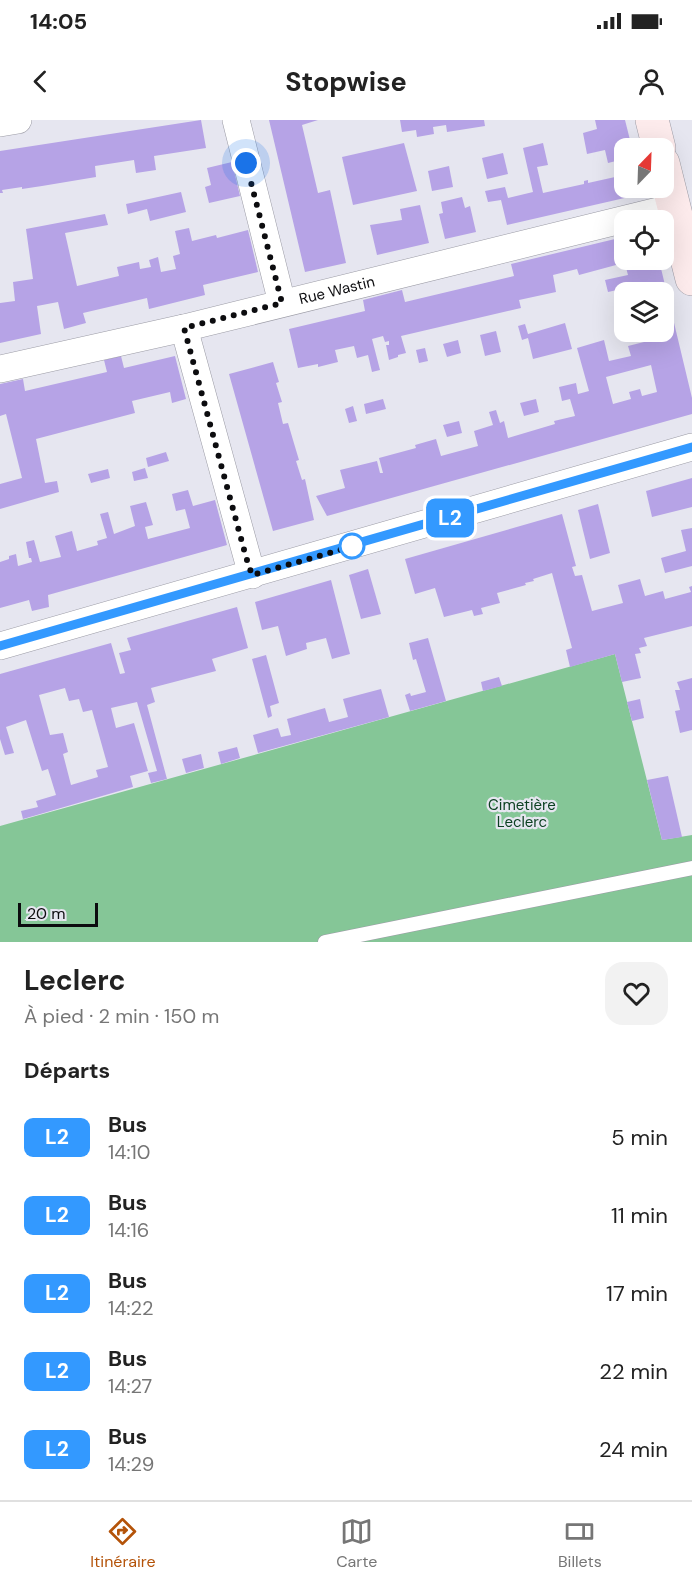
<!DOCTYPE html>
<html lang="fr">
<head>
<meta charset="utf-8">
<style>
	:root { --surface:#fff; --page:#f2f2f2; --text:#222; --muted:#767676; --line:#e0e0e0; --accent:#b45309 }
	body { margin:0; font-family:"DM Sans",sans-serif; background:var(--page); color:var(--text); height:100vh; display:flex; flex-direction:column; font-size:22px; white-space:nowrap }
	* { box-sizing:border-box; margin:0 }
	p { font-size:20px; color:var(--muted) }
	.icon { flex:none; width:33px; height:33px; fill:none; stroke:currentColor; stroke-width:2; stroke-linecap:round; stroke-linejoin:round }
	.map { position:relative; height:822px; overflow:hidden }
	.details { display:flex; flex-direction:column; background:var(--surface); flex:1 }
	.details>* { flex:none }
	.badge { padding:0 12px; border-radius:9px; font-size:21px; line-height:39px }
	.needle { width:39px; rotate:23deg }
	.tools { position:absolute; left:614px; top:18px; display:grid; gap:12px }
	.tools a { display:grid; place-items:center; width:60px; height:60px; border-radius:12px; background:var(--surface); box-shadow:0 6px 24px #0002; font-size:30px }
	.scale { position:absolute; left:18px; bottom:15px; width:80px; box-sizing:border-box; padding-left:6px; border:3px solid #0c0c0f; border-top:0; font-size:16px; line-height:21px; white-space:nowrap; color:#0c0c0f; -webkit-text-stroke:4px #e6e6f0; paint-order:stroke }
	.you { position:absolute; width:30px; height:30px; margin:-15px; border:4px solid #fff; border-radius:50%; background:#1a73e8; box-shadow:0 0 0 9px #1a73e833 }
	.map>.badge { position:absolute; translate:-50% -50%; box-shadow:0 0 0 3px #fff }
	h2 { padding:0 24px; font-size:22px; line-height:54px }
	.round { display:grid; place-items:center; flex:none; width:63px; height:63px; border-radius:18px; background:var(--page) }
	.headline { display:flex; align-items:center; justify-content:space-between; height:102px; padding:0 24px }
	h1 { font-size:28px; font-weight:700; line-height:45px }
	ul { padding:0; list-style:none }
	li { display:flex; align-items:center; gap:18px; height:78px; padding:0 24px }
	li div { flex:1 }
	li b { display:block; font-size:22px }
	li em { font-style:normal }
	li .badge { min-width:66px; font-weight:700; text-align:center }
	.status { display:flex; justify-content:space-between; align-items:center; height:42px; padding:0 30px; background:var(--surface); direction:ltr }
	.status svg { height:16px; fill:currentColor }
	header { display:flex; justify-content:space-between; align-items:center; height:78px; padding:0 24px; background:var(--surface); font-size:27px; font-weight:700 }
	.menu { display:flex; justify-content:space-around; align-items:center; height:84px; border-top:2px solid var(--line); background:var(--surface); font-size:16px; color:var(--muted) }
	.menu a { display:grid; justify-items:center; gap:3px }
	.menu .active { color:var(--accent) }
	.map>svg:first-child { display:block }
</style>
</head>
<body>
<div class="status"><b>14:05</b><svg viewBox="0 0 49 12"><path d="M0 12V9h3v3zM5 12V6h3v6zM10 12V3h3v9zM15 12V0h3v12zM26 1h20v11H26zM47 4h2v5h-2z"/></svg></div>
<header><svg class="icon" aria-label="back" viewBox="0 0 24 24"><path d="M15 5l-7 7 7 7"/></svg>Stopwise<svg class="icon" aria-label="person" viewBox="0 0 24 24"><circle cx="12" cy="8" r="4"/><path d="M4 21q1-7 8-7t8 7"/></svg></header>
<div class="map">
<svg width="692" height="822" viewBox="0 0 692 822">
	<rect width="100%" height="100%" fill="#e6e6f0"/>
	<path fill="#85c697" d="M615,534L662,720L692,715V822H0V706Z"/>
	<g fill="#b6a3e6" fill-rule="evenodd">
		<path d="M201,0L206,28L154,36L156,50L136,53L134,40L95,46L96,57L42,66L22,69V67L2,70L3,73H0V31Z"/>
		<path d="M269,0H318L302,5L318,73L330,70L346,143L305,152Z"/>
		<path d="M400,0H484L485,6L447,12L446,5L433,7L434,14L417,17L416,10L402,12Z"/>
		<path d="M595,0H625L632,28H624V39L608,43L605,30L587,34L583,13L597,9Z"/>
		<path d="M404,23L417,71L353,85L342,37Z"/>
		<path d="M543,23L548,45L537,47L543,73L584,64V61L588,60V63L624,55V68H640L642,74L507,105L501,80L488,82L485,71L505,67L508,78L533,72L523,28Z"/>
		<path d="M503,33L508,54L487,59L482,38Z"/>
		<path d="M232,42L240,76L209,83L205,67L211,65L207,48Z"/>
		<path d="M449,46L453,67L432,71L428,51Z"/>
		<path d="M181,72L186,92L150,101L147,89L128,94L126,84Z"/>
		<path d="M462,77L465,88L470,86L476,112L445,119L439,94L443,93L441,82Z"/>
		<path d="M420,85L429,123L377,135L370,105L402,100L400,89Z"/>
		<path d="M105,94L108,105L65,113L77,166L119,156L117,147L139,142L140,149L151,147L149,140L158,137L161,152L176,149L173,136L180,134L175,111L189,108L192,121L216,115L217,118L248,110L258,152L203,165L205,175L149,189L147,178L83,193L86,203L64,209L58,182L37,186L41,214L0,223V183L15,181L13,162L33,159L26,109Z"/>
		<path d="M615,119L619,138L616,145L579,155L577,149L553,155L556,172L519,180L521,188L401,216L406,233L398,235V237L389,240L386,225H389V221L385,222L383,216L372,219L380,250L372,252L368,235L357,238L354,226L335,230L338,242L318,247V244L298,248L289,209L365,191L363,180L402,170L405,182L514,156L511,144Z"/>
		<path d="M624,140H659L692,278V294L327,396L316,376L345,368L340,350L377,341L380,353H383L379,338L416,328L415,325L436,319L441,336L478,326L474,311L493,305L489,292L496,290L500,303L504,301L508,318L555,304L554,301L575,296L570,279L562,281L559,267L576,263L578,274L589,271L577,228L604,220L609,241L631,236L628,226L652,220L650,212H663V172H632L631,167L608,172L605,160L628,155ZM651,245L657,272L642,276L640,269L629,272L631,279L613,284L606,257Z"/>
		<path d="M565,203L572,229L533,239L528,218L522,220L518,206L525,204L528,214Z"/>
		<path d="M496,211L501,232L485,236L480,215Z"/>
		<path d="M458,220L461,233L447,237L443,224Z"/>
		<path d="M425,228L428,241L419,243L416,230Z"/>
		<path d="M121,236L124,248L175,236L186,279L172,283L170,272L132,281L135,293L36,319L45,363L57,361L59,372L0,389V364L22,358L6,294L0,296V264L23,259L25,271L107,252L104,240Z"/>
		<path d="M273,242L279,262L276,263L282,282L278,283L283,304L288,303L293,320L299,340L296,341L302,360L305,359L314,400L273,411L229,254Z"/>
		<path d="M383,279L386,289L366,294L364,284Z"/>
		<path d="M536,279L539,292L524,296L520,283Z"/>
		<path d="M353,286L357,301L349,303L345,289Z"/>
		<path d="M459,301L462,313L447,317L443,305Z"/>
		<path d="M166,332L169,341L148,347L146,338Z"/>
		<path d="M145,348L148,358L134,361L132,352Z"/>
		<path d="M108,349L110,358L91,363L88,354Z"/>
		<path d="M692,358V387L652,397L646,371Z"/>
		<path d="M188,370L193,386L215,380L227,425L48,475L49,487L32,491L29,480L0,488V442L9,439V436L16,434L18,446L32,442L31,438H29L26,422L34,420L40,442L61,437L55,416L72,411L77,431L98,425L97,421L107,418L100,394L108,392L114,414L135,406L130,386L146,382L153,405L145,407L148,419L190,408L185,389L176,391L172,374Z"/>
		<path d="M598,384L610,433L590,439L578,390Z"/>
		<path d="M562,394L576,446L572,447L575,456L582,455L592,491L623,483L618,465L640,459L645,476L663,471L665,479L691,472L689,467L692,466V506L644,518L647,526L639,528L641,533L635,534L641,558L622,562L615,534L570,547L566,530L572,528L552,453L533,459L534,461L525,463L526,465L497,473L500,483L481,488L483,494L474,496L472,490L444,497L435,468L415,474L405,439Z"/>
		<path d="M692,408V446L665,453L661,438L686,431L681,410Z"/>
		<path d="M368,449L381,494L361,499L349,455Z"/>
		<path d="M331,460L350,534L332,539L326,518L306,523L307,529L286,536L278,506L262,510L255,482Z"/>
		<path d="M237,487L248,528L212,539L216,551L151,568L155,582L147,585L167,659L151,663L148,653L157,651L137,582L111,588L116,608L134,603L148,651L130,656L133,667L23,699L21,691L38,687L36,681L56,675L48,649L42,651L26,600L6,607L14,633L5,635L0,619V554L111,523L120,554L125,553L119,533L131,530L127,518ZM65,568L69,581L79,579L83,592L92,590L108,647L96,650L98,657L71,665L63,634L68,632L63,613L50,615L39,575Z"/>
		<path d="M428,518L446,581L410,591L405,575L410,573L411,576L426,572L416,539L413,540L409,523Z"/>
		<path d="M266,535L279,583L270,586L272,596L268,598L252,539Z"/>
		<path d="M499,557L502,566L483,571L481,562Z"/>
		<path d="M692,558V610L680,613L675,591L680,590L675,570H680L677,562Z"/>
		<path d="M381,569L389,597L258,633L253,615L278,608L281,617L291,615L287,599L325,588L329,602L348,597L343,579Z"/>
		<path d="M640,579L644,598L632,601L627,582Z"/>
		<path d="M237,627L240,638L221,644L218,632Z"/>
		<path d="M201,634L204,648L186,653L182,639Z"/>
		<path d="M668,656L682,717L662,720L647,660Z"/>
	</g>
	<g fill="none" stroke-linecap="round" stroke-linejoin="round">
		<defs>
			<path id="lane" d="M325,822L692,748"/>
			<g id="street">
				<path d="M236,0L282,183"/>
				<path d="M0,3L18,0"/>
				<path d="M184,208L252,455"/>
				<path id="s1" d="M0,249L184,208L674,87"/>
				<path d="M0,526L692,327"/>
			</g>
			<g id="secondary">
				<path d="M652,0L659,28"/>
				<path d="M663,43L692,159"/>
			</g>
		</defs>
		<use href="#lane" stroke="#9b9ba5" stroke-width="15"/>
		<use href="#street" stroke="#9b9ba5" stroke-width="28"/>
		<use href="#secondary" stroke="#9b9ba5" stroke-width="34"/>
		<use href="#lane" stroke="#fff" stroke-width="14"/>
		<use href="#street" stroke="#fff" stroke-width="27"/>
		<use href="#secondary" stroke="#fdebec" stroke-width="33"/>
	</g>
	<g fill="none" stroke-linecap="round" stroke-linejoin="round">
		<defs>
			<path id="line" d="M0,526L692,327"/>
		</defs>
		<use href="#line" stroke="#fff" stroke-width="14"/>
		<use href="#line" stroke="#39f" stroke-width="9"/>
		<path stroke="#0c0c0f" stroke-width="6" stroke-dasharray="0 10.8" d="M246,43L282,183L184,208L246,437L252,455L354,426H352"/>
	</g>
	<circle fill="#fff" stroke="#39f" stroke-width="3" cx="352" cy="426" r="12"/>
	<g text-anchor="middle" stroke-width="4.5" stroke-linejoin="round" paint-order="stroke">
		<g font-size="15" fill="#0c0c0f" stroke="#e6e6f0">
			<text dy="5" stroke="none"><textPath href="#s1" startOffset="346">Rue Wastin</textPath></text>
		</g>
		<g font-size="15" fill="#0d4122" stroke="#e6e6f0">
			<text x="522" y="690">Cimetière<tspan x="522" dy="17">Leclerc</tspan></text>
		</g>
	</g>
</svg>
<div class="tools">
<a><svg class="needle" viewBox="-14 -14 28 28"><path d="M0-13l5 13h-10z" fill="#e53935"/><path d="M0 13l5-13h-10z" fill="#767676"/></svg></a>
<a><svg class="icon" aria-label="locate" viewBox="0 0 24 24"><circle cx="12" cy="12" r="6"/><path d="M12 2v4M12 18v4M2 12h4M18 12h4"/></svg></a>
<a><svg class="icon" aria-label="layers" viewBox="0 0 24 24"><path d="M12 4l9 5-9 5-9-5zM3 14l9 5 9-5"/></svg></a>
</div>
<div class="scale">20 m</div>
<div class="you" style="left:246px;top:43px"></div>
<b class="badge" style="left:450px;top:398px;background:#39f;color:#fff">L2</b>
</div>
<section class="details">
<div class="headline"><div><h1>Leclerc</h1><p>À pied · 2 min · 150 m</p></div><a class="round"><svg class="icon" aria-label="heart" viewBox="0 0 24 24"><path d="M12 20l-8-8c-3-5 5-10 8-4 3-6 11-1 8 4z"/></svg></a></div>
<h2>Départs</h2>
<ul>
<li><span class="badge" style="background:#39f;color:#fff">L2</span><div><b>Bus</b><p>14:10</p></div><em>5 min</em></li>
<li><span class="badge" style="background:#39f;color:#fff">L2</span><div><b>Bus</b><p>14:16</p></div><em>11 min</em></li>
<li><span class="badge" style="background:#39f;color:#fff">L2</span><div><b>Bus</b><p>14:22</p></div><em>17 min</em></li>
<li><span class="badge" style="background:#39f;color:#fff">L2</span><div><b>Bus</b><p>14:27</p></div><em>22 min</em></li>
<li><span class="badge" style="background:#39f;color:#fff">L2</span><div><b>Bus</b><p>14:29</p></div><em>24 min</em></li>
</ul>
</section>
<nav class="menu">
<a class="active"><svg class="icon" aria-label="directions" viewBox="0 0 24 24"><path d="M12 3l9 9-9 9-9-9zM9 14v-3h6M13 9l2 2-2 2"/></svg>Itinéraire</a>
<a><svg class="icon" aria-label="map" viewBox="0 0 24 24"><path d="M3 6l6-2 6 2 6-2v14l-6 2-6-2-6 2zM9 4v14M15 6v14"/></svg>Carte</a>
<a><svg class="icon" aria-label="tickets" viewBox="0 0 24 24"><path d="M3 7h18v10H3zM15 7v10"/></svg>Billets</a>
</nav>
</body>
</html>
